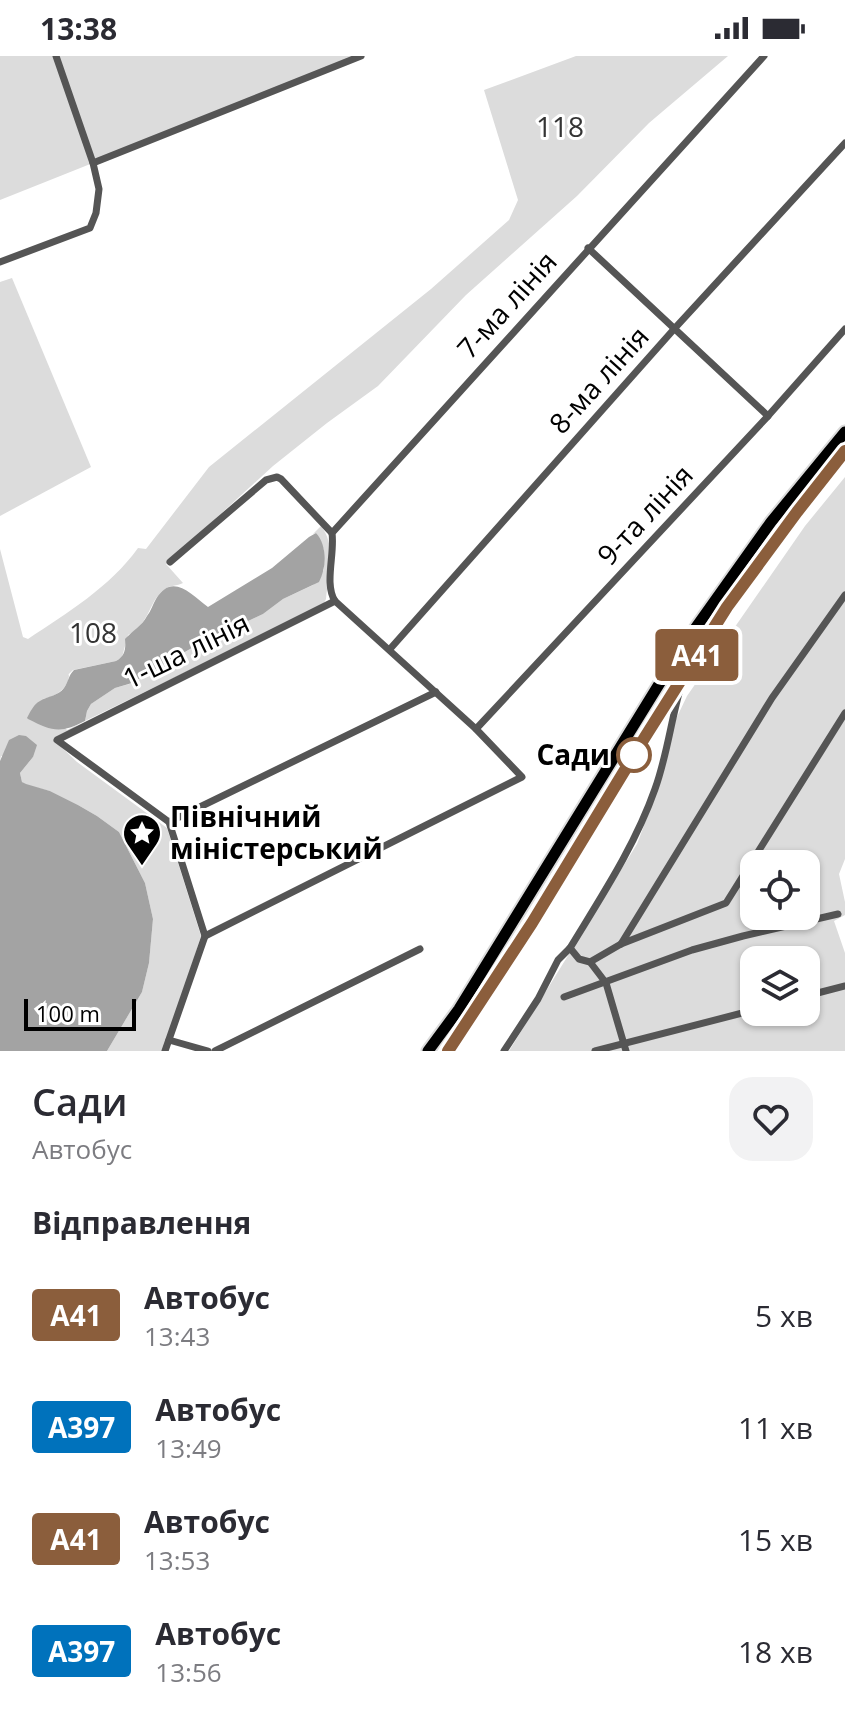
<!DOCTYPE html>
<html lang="uk">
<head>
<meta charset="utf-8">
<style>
	:root { --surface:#fff; --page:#f2f2f3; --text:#2b2b33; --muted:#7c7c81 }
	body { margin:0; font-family:"Open Sans",sans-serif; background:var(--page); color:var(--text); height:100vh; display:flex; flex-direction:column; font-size:30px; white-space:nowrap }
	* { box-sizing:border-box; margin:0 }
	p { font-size:26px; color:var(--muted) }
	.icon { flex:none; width:44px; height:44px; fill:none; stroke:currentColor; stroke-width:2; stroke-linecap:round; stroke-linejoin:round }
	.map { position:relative; height:995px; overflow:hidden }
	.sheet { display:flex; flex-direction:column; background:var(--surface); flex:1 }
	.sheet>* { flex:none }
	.badge { padding:0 16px; border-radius:6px; font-size:28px; line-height:52px }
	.buttons { position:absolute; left:740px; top:794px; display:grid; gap:16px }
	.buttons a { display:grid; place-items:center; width:80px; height:80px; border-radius:16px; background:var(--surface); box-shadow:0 2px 6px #0004; font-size:40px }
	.scale { position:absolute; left:24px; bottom:20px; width:112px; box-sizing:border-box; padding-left:8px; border:4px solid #000; border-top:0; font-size:22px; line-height:28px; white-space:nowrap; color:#000; -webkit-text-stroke:6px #fff; paint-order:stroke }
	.map>.badge { position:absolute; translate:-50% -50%; box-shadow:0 0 0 4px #fff }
	h2 { padding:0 32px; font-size:30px; line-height:72px }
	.round { display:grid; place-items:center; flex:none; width:84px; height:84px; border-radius:24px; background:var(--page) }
	.overview { display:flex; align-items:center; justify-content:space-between; height:136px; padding:0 32px }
	h1 { font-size:38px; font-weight:600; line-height:60px }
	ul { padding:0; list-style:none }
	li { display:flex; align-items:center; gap:24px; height:112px; padding:0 32px }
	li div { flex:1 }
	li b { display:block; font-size:30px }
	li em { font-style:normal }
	li .badge { min-width:88px; font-weight:700; text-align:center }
	.status { display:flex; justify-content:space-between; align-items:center; height:56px; padding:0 40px; background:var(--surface); direction:ltr }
	.status svg { height:22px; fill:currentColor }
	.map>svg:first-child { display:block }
</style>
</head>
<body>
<div class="status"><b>13:38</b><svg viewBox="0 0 49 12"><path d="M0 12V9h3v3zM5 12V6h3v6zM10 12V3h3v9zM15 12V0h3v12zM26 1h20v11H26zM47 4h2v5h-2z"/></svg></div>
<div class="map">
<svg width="845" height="995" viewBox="0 0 845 995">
	<rect width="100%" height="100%" fill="#fff"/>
	<g fill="#dcdcdc" fill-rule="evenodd">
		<path d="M0,0H361L0,144Z"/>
		<path d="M576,0H728L649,67L577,140L466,239L378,330L327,367L273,410L166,508L183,527C177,530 170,529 165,533C148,545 151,567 128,579L122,601L116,605L73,614C65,622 71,614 68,625C64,635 54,641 43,643L67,674L79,668L55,685L77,706L167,772L201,880L164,995H107L142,936L149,907L153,863L145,827L119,776L97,760L78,749L50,735L26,729L22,726L20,717L33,701L1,700L0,705V493L23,581L28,583C67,557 110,531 138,492L146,493L209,411L431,233L509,164L518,144L484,34Z"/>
		<path d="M12,222L91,411L0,460V226Z"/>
		<path d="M845,421V803L839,818L845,846V859L834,865L845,897V995H509L637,788L653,746L676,663L687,640L805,470ZM754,808H806V860H754ZM754,904H806V956H754Z"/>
		<path d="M321,470C337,490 328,520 326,543L323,549L85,665L87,655L91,648L115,632L133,627L202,586L221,581L246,566L263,558L283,543L313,529L324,514V494L316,477L313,478Z"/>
	</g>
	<g fill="#a3a3a3">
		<path d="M316,477C327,489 327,511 319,526L283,543L263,558L246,566L221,581L202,586L132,627L115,632L91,648L87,655L85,665C60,678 52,675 28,663L27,662C30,656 34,648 40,645C48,640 58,640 64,632C69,625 68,620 74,614L116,605C125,600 126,593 125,583C132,575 142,570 147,560C151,555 153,548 156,543C172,516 191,538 208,551L272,512L309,481Z"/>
		<path d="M19,679L26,680L37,689L33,701L20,717L22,726L26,728L50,735L78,749L97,760L119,776L145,827L153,863L149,907L142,936L107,995H0V705L9,684Z"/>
	</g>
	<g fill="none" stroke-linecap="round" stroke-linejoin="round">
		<defs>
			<g id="primary">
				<path d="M428,995L459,953L682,591L771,466L845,376"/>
				<path d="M448,995L518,890L645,681L727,551L797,456L845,395"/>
			</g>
		</defs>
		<use href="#primary" stroke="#dbdbdb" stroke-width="15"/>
		<g stroke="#555" stroke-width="7">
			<path d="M93,107L361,0"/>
			<path d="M588,192L768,360"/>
			<path d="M0,206L90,172L96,157L99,133L93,107L56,0"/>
			<path d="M170,506L266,424L277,421L281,423L332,477"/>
			<path d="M390,593L675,272L845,87"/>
			<path d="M476,673L768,360L845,273"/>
			<path d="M169,766L436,636"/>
			<path d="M205,880L522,721L476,673L335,545C324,528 335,498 332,477L764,0"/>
			<path d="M621,888L772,642L845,539"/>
			<path d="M570,892L579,903L590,906L606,927L626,995"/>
			<path d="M590,906L621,888L726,847L845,657"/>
			<path d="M806,940L845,930"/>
			<path d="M564,941L692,894L743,880L838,858"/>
			<path d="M169,984L208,995"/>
			<path d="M165,995L205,880L169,766L57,684L335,545"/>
			<path d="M215,995L420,893"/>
			<path d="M504,995L538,943L558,904L570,892C601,841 635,790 655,733C667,700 671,664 681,630"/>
			<path d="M595,995L754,954"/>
		</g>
		<use href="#primary" stroke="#000" stroke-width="11"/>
	</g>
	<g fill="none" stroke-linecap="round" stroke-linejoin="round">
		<defs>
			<path id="line" d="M448,995L532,867L645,681L727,551L797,456L845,395"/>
		</defs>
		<use href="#line" stroke="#fff" stroke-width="18"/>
		<use href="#line" stroke="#8b5e3c" stroke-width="12"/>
	</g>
	<defs>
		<symbol id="sight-pin" viewBox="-11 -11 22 30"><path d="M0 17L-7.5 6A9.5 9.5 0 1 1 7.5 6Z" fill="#000" stroke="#fff"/><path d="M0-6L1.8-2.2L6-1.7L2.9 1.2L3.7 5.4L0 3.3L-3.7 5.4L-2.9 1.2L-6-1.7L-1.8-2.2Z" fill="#fff"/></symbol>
	</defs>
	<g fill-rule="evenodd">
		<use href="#sight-pin" x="120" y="755" width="44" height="60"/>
	</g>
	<circle fill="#fff" stroke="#8b5e3c" stroke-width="4" cx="634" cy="699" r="16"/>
	<g text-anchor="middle" stroke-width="6" stroke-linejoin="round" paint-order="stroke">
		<g font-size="28" fill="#333" stroke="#fff">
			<text x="560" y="81">118</text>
			<text x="93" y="587">108</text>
		</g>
		<g font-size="28" fill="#000" stroke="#fff">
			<text transform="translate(507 249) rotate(-48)" y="10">7-ма лінія</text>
			<text transform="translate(599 324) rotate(-48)" y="10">8-ма лінія</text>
			<text transform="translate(645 459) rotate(-47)" y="10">9-та лінія</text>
			<text transform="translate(186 595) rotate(-26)" y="10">1-ша лінія</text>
		</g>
		<g font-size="28" font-weight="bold" fill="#000" stroke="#fff" text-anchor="end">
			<text x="610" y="709">Сади</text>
		</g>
		<g font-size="28" font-weight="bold" fill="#000" stroke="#fff" text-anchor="start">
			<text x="170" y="771">Північний<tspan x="170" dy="32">міністерський</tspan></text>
		</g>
	</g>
</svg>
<div class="buttons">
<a><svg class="icon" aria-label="locate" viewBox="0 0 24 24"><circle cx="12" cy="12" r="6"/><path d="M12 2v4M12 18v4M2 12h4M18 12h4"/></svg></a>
<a><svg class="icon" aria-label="layers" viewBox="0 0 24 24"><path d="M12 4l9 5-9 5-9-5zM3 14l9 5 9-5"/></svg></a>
</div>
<div class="scale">100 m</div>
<b class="badge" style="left:697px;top:599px;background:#8b5e3c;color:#fff">A41</b>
</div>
<section class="sheet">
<div class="overview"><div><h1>Сади</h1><p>Автобус</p></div><a class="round"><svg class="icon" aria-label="heart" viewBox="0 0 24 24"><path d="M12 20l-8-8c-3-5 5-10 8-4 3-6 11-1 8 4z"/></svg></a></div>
<h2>Відправлення</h2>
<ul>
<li><span class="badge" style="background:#8b5e3c;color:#fff">A41</span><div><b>Автобус</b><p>13:43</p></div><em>5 хв</em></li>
<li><span class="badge" style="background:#0072bc;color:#fff">А397</span><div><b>Автобус</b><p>13:49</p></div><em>11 хв</em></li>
<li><span class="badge" style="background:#8b5e3c;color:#fff">A41</span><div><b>Автобус</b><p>13:53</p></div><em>15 хв</em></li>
<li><span class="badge" style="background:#0072bc;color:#fff">А397</span><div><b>Автобус</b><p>13:56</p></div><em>18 хв</em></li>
</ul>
</section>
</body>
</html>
